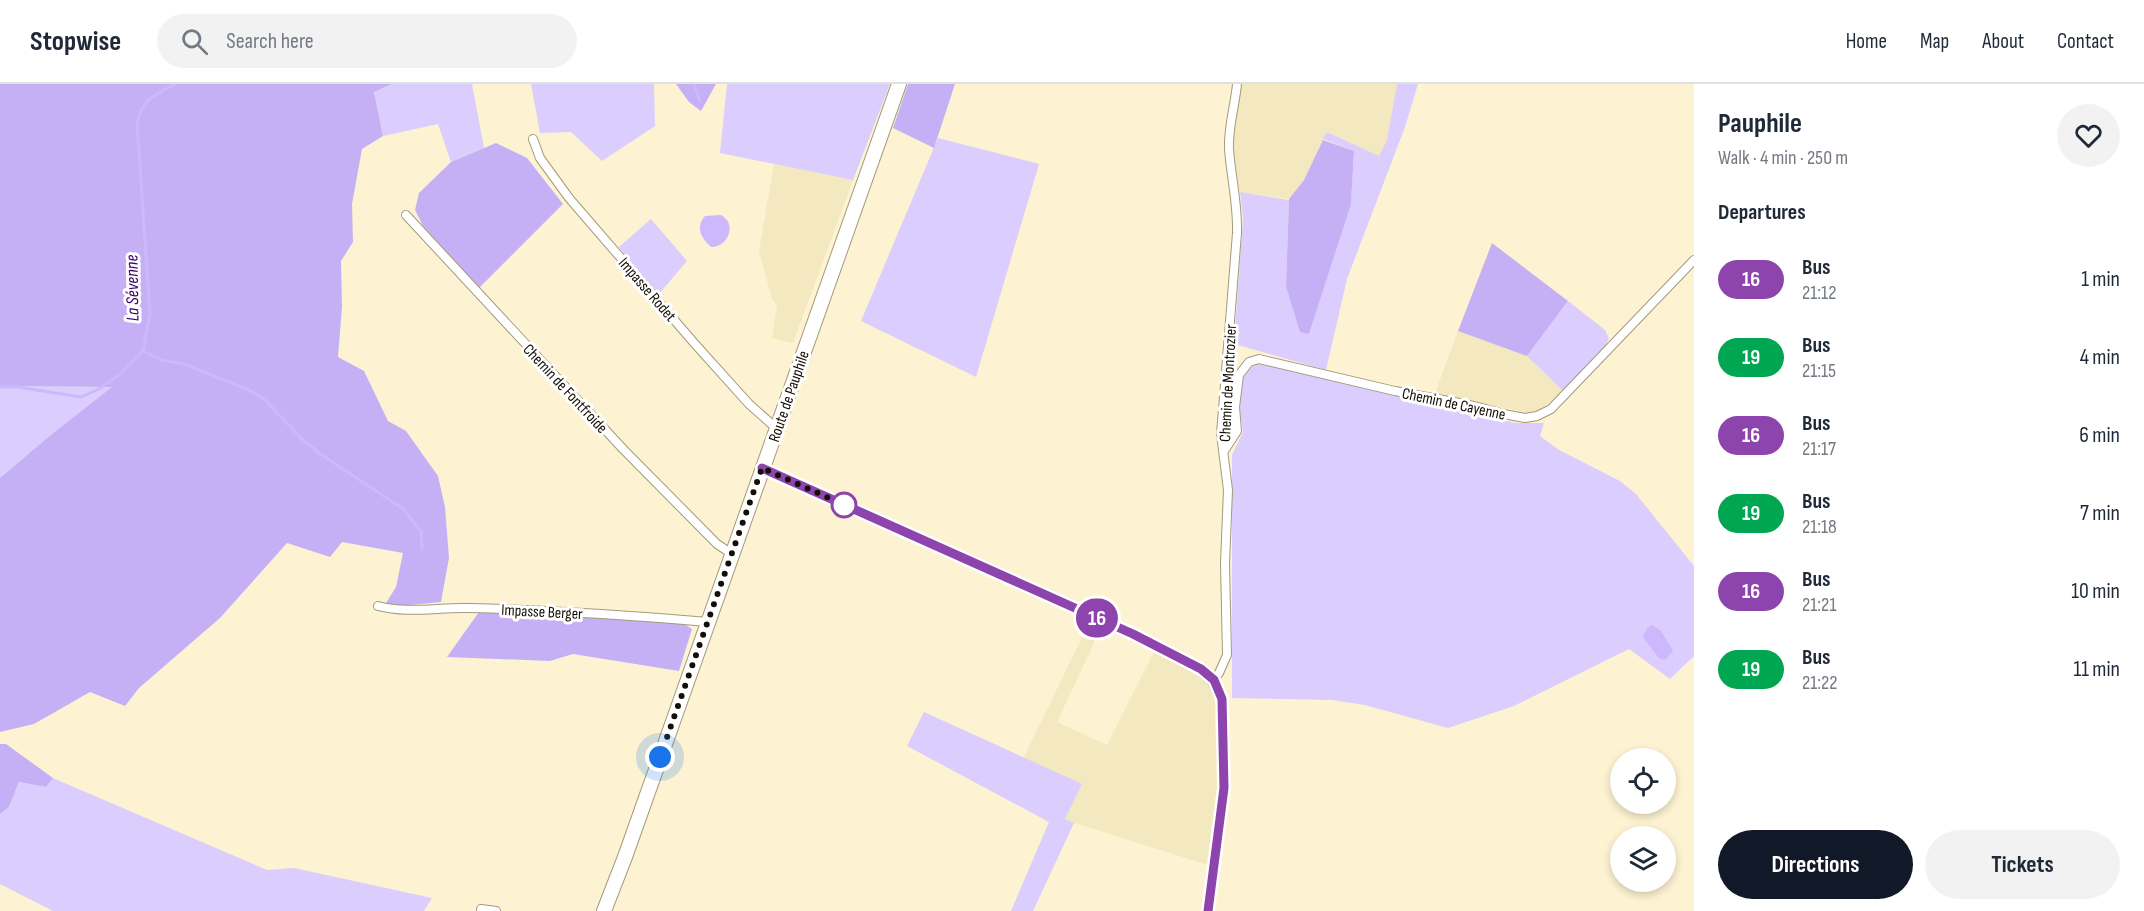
<!DOCTYPE html>
<html lang="en">
<head>
<meta charset="utf-8">
<style>
	:root { --surface:#fff; --page:#f2f2f3; --text:#1f2937; --muted:#747a83; --line:#e0e1e3; --accent:#111827 }
	body { margin:0; font-family:"Sofia Sans Condensed",sans-serif; background:var(--page); color:var(--text); height:100vh; display:flex; flex-direction:column; font-size:22px; white-space:nowrap }
	* { box-sizing:border-box; margin:0 }
	p { font-size:20px; color:var(--muted) }
	.icon { flex:none; width:33px; height:33px; fill:none; stroke:currentColor; stroke-width:2; stroke-linecap:round; stroke-linejoin:round }
	.map { position:relative; flex:1; overflow:hidden }
	.panel { display:flex; flex-direction:column; background:var(--surface); width:450px }
	.panel>* { flex:none }
	.badge { padding:0 12px; border-radius:20px; font-size:21px; line-height:39px }
	.tools { position:absolute; left:1610px; top:664px; display:grid; gap:12px }
	.tools a { display:grid; place-items:center; width:66px; height:66px; border-radius:50%; background:var(--surface); box-shadow:0 3px 9px #0003; font-size:30px }
	.you { position:absolute; width:30px; height:30px; margin:-15px; border:4px solid #fff; border-radius:50%; background:#1a73e8; box-shadow:0 0 0 9px #1a73e833 }
	.map>.badge { position:absolute; translate:-50% -50%; box-shadow:0 0 0 3px #fff }
	h2 { padding:0 24px; font-size:22px; line-height:54px }
	.round { display:grid; place-items:center; flex:none; width:63px; height:63px; border-radius:32px; background:var(--page) }
	.headline { display:flex; align-items:center; justify-content:space-between; height:102px; padding:0 24px }
	h1 { font-size:28px; font-weight:700; line-height:45px }
	.primary-button { display:flex; gap:12px; margin-top:auto; padding:12px 24px }
	.primary-button a { flex:1; height:69px; border-radius:36px; background:var(--accent); color:#fff; font-size:24px; font-weight:700; line-height:69px; text-align:center }
	.primary-button a+a { background:var(--page); color:var(--text) }
	ul { padding:0; list-style:none }
	li { display:flex; align-items:center; gap:18px; height:78px; padding:0 24px }
	li div { flex:1 }
	li b { display:block; font-size:22px }
	li em { font-style:normal }
	li .badge { min-width:66px; font-weight:700; text-align:center }
	header { display:flex; align-items:center; gap:36px; box-sizing:border-box; height:84px; padding:0 30px; background:var(--surface); border-bottom:2px solid var(--line) }
	header strong { font-size:28px }
	nav { display:flex; gap:33px; margin-inline-start:auto; font-size:21px }
	.search { width:420px; height:54px; background:var(--page); display:flex; align-items:center; gap:15px; box-sizing:border-box; padding:0 21px; border-radius:33px; color:var(--muted); font-size:22px }
	main { display:flex; flex:1; min-height:0 }
	.map>svg:first-child { display:block }
</style>
</head>
<body>
<header>
<strong>Stopwise</strong>
<div class="search"><svg class="icon" aria-label="search" viewBox="0 0 24 24"><circle cx="10" cy="10" r="6"/><path d="M15 15l6 6"/></svg>Search here</div>
<nav><a>Home</a><a>Map</a><a>About</a><a>Contact</a></nav>
</header>
<main>
<div class="map">
<svg width="1694" height="827" viewBox="0 0 1694 827">
	<rect width="100%" height="100%" fill="#fdf3d2"/>
	<g fill="#f4e8c0">
		<path d="M1242,0H1397L1387,56L1379,72L1327,48L1304,96L1289,115L1240,108L1233,66V50Z"/>
		<path d="M774,80L853,96L793,259L772,254L777,221L772,215L759,167Z"/>
		<path d="M1458,247L1527,272L1563,307L1541,325L1529,329L1435,309Z"/>
		<path d="M1089,539L1101,544L1057,638L1107,661L1154,568L1193,587L1204,595L1212,606L1216,623L1219,693L1208,781L1065,736L1024,673Z"/>
	</g>
	<g fill="#dbcdfe">
		<path d="M392,0H472L484,64L451,78L438,40L383,52L374,8Z"/>
		<path d="M531,0H654L655,42L602,77L571,48L540,49Z"/>
		<path d="M727,0H890L853,96L720,69Z"/>
		<path d="M1397,0H1418L1405,43L1347,195L1326,286L1234,260L1243,136L1240,108L1289,116L1286,202L1309,250L1351,119L1354,67L1323,55L1327,48L1379,72L1387,56Z"/>
		<path d="M938,54L1039,80L976,293L861,237Z"/>
		<path d="M651,135L687,177L658,211L619,163Z"/>
		<path d="M1568,217L1605,246L1609,254L1606,261L1563,307L1527,272Z"/>
		<path d="M1258,280L1271,281L1516,339H1544L1540,352L1559,366L1620,397L1636,410L1694,482V572L1670,595L1629,565L1514,622L1448,644L1365,621L1332,616L1232,614V371L1243,348L1239,320L1242,295L1250,284Z"/>
		<path d="M0,302L113,303L47,354L0,394Z"/>
		<path d="M924,628L1082,700L1065,735L1074,739L1033,827H1011L1049,738L907,662Z"/>
		<path d="M53,694L267,786L294,784L432,814L424,827H53L0,800V730L9,723L19,698L46,703Z"/>
	</g>
	<g fill="#c6b0f5">
		<path d="M0,0H392L374,8L383,52L362,65L352,120L353,158L341,177L342,223L338,273L364,287L388,337L406,347L438,392L445,423L449,474L441,518L399,522L386,519L396,503L403,469L342,458L330,473L287,459L220,534L139,604L125,622L90,608L34,640L0,648V394L47,354L112,303L0,302Z"/>
		<path d="M676,0H716L701,27L689,18Z"/>
		<path d="M908,0H955L934,64L893,44Z"/>
		<path d="M1323,56L1354,67L1351,120L1309,250L1300,248L1286,202L1289,115L1304,96Z"/>
		<path d="M496,59L527,74L563,120L479,204L423,142L415,126L419,109L451,78Z"/>
		<path d="M1492,159L1568,217L1527,272L1458,247Z"/>
		<path d="M479,528L650,537L686,541L692,545L679,587L573,570L550,577L447,573Z"/>
		<path d="M0,660H6L53,694L46,703L19,698L9,723L0,730Z"/>
	</g>
	<g fill="#cdb8fd">
		<path d="M721,131C737,139 729,163 711,163C701,154 695,143 705,132Z"/>
		<path d="M1652,541L1661,547L1673,567L1665,576L1659,574L1643,553L1647,544Z"/>
	</g>
	<g fill="none" stroke-linecap="round" stroke-linejoin="round">
		<g stroke="#cdb8fd" stroke-width="3">
			<path d="M694,0L700,17"/>
			<path d="M143,267L162,276L184,280L249,306L264,315L301,354L319,369L402,424L421,447L422,464"/>
			<path d="M0,303H18L81,313L99,305L120,290L143,267L150,230L137,39C144,13 152,13 175,0"/>
		</g>
		<defs>
			<g id="minor">
				<path d="M533,55L540,74L569,114L695,260L749,320L776,344"/>
				<path d="M406,131L623,365L717,460L732,470"/>
				<path d="M1224,367L1237,347L1235,323L1239,291L1249,278L1259,275L1395,307L1470,321L1509,331L1525,334L1537,332L1551,325L1694,176"/>
				<path d="M378,522C407,530 439,523 469,524C549,526 628,531 708,538"/>
				<path d="M1213,596L1219,589L1227,571L1225,479L1228,406L1221,350L1237,149C1238,120 1231,93 1229,65C1228,43 1235,22 1237,0"/>
				<path d="M481,825L496,827"/>
			</g>
			<path id="tertiary" d="M762,384L1133,550L1201,585L1213,596L1222,615L1224,704L1208,827"/>
			<path id="primary" d="M604,827L625,773L899,0"/>
		</defs>
		<use href="#minor" stroke="#a39a7b" stroke-width="10"/>
		<use href="#tertiary" stroke="#a39a7b" stroke-width="13"/>
		<use href="#primary" stroke="#a39a7b" stroke-width="16"/>
		<use href="#minor" stroke="#fff" stroke-width="8"/>
		<use href="#tertiary" stroke="#fff" stroke-width="10"/>
		<use href="#primary" stroke="#fff" stroke-width="14"/>
	</g>
	<g fill="none" stroke-linecap="round" stroke-linejoin="round">
		<defs>
			<path id="line" d="M762,384L1133,550L1201,585L1214,596L1222,615L1224,704L1208,827"/>
		</defs>
		<use href="#line" stroke="#fff" stroke-width="14"/>
		<use href="#line" stroke="#8e44ad" stroke-width="9"/>
		<path stroke="#130f05" stroke-width="6" stroke-dasharray="0 10.8" d="M660,673L762,384L847,422L844,421"/>
	</g>
	<circle fill="#fff" stroke="#8e44ad" stroke-width="3" cx="844" cy="421" r="12"/>
	<g text-anchor="middle" stroke-width="6" stroke-linejoin="round" paint-order="stroke">
		<g font-size="16" fill="#130f05" stroke="#fff">
			<text transform="translate(648 205) rotate(49)" y="6">Impasse Rodet</text>
			<text transform="translate(1227 299) rotate(-87)" y="6">Chemin de Montrozier</text>
			<text transform="translate(566 304) rotate(47)" y="6">Chemin de Fontfroide</text>
			<text transform="translate(788 312) rotate(-71)" y="6">Route de Pauphile</text>
			<text transform="translate(1454 319) rotate(12)" y="6">Chemin de Cayenne</text>
			<text transform="translate(542 527) rotate(3)" y="6">Impasse Berger</text>
		</g>
		<g font-size="18" font-style="italic" fill="#38026a" stroke="#fff">
			<text transform="translate(132 204) rotate(-91)" y="6">La Sévenne</text>
		</g>
	</g>
</svg>
<div class="tools">
<a><svg class="icon" aria-label="locate" viewBox="0 0 24 24"><circle cx="12" cy="12" r="6"/><path d="M12 2v4M12 18v4M2 12h4M18 12h4"/></svg></a>
<a><svg class="icon" aria-label="layers" viewBox="0 0 24 24"><path d="M12 4l9 5-9 5-9-5zM3 14l9 5 9-5"/></svg></a>
</div>
<div class="you" style="left:660px;top:673px"></div>
<b class="badge" style="left:1097px;top:534px;background:#8e44ad;color:#fff">16</b>
</div>
<section class="panel">
<div class="headline"><div><h1>Pauphile</h1><p>Walk · 4 min · 250 m</p></div><a class="round"><svg class="icon" aria-label="heart" viewBox="0 0 24 24"><path d="M12 20l-8-8c-3-5 5-10 8-4 3-6 11-1 8 4z"/></svg></a></div>
<h2>Departures</h2>
<ul>
<li><span class="badge" style="background:#8e44ad;color:#fff">16</span><div><b>Bus</b><p>21:12</p></div><em>1 min</em></li>
<li><span class="badge" style="background:#00a651;color:#fff">19</span><div><b>Bus</b><p>21:15</p></div><em>4 min</em></li>
<li><span class="badge" style="background:#8e44ad;color:#fff">16</span><div><b>Bus</b><p>21:17</p></div><em>6 min</em></li>
<li><span class="badge" style="background:#00a651;color:#fff">19</span><div><b>Bus</b><p>21:18</p></div><em>7 min</em></li>
<li><span class="badge" style="background:#8e44ad;color:#fff">16</span><div><b>Bus</b><p>21:21</p></div><em>10 min</em></li>
<li><span class="badge" style="background:#00a651;color:#fff">19</span><div><b>Bus</b><p>21:22</p></div><em>11 min</em></li>
</ul>
<div class="primary-button"><a>Directions</a><a>Tickets</a></div>
</section>
</main>
</body>
</html>
